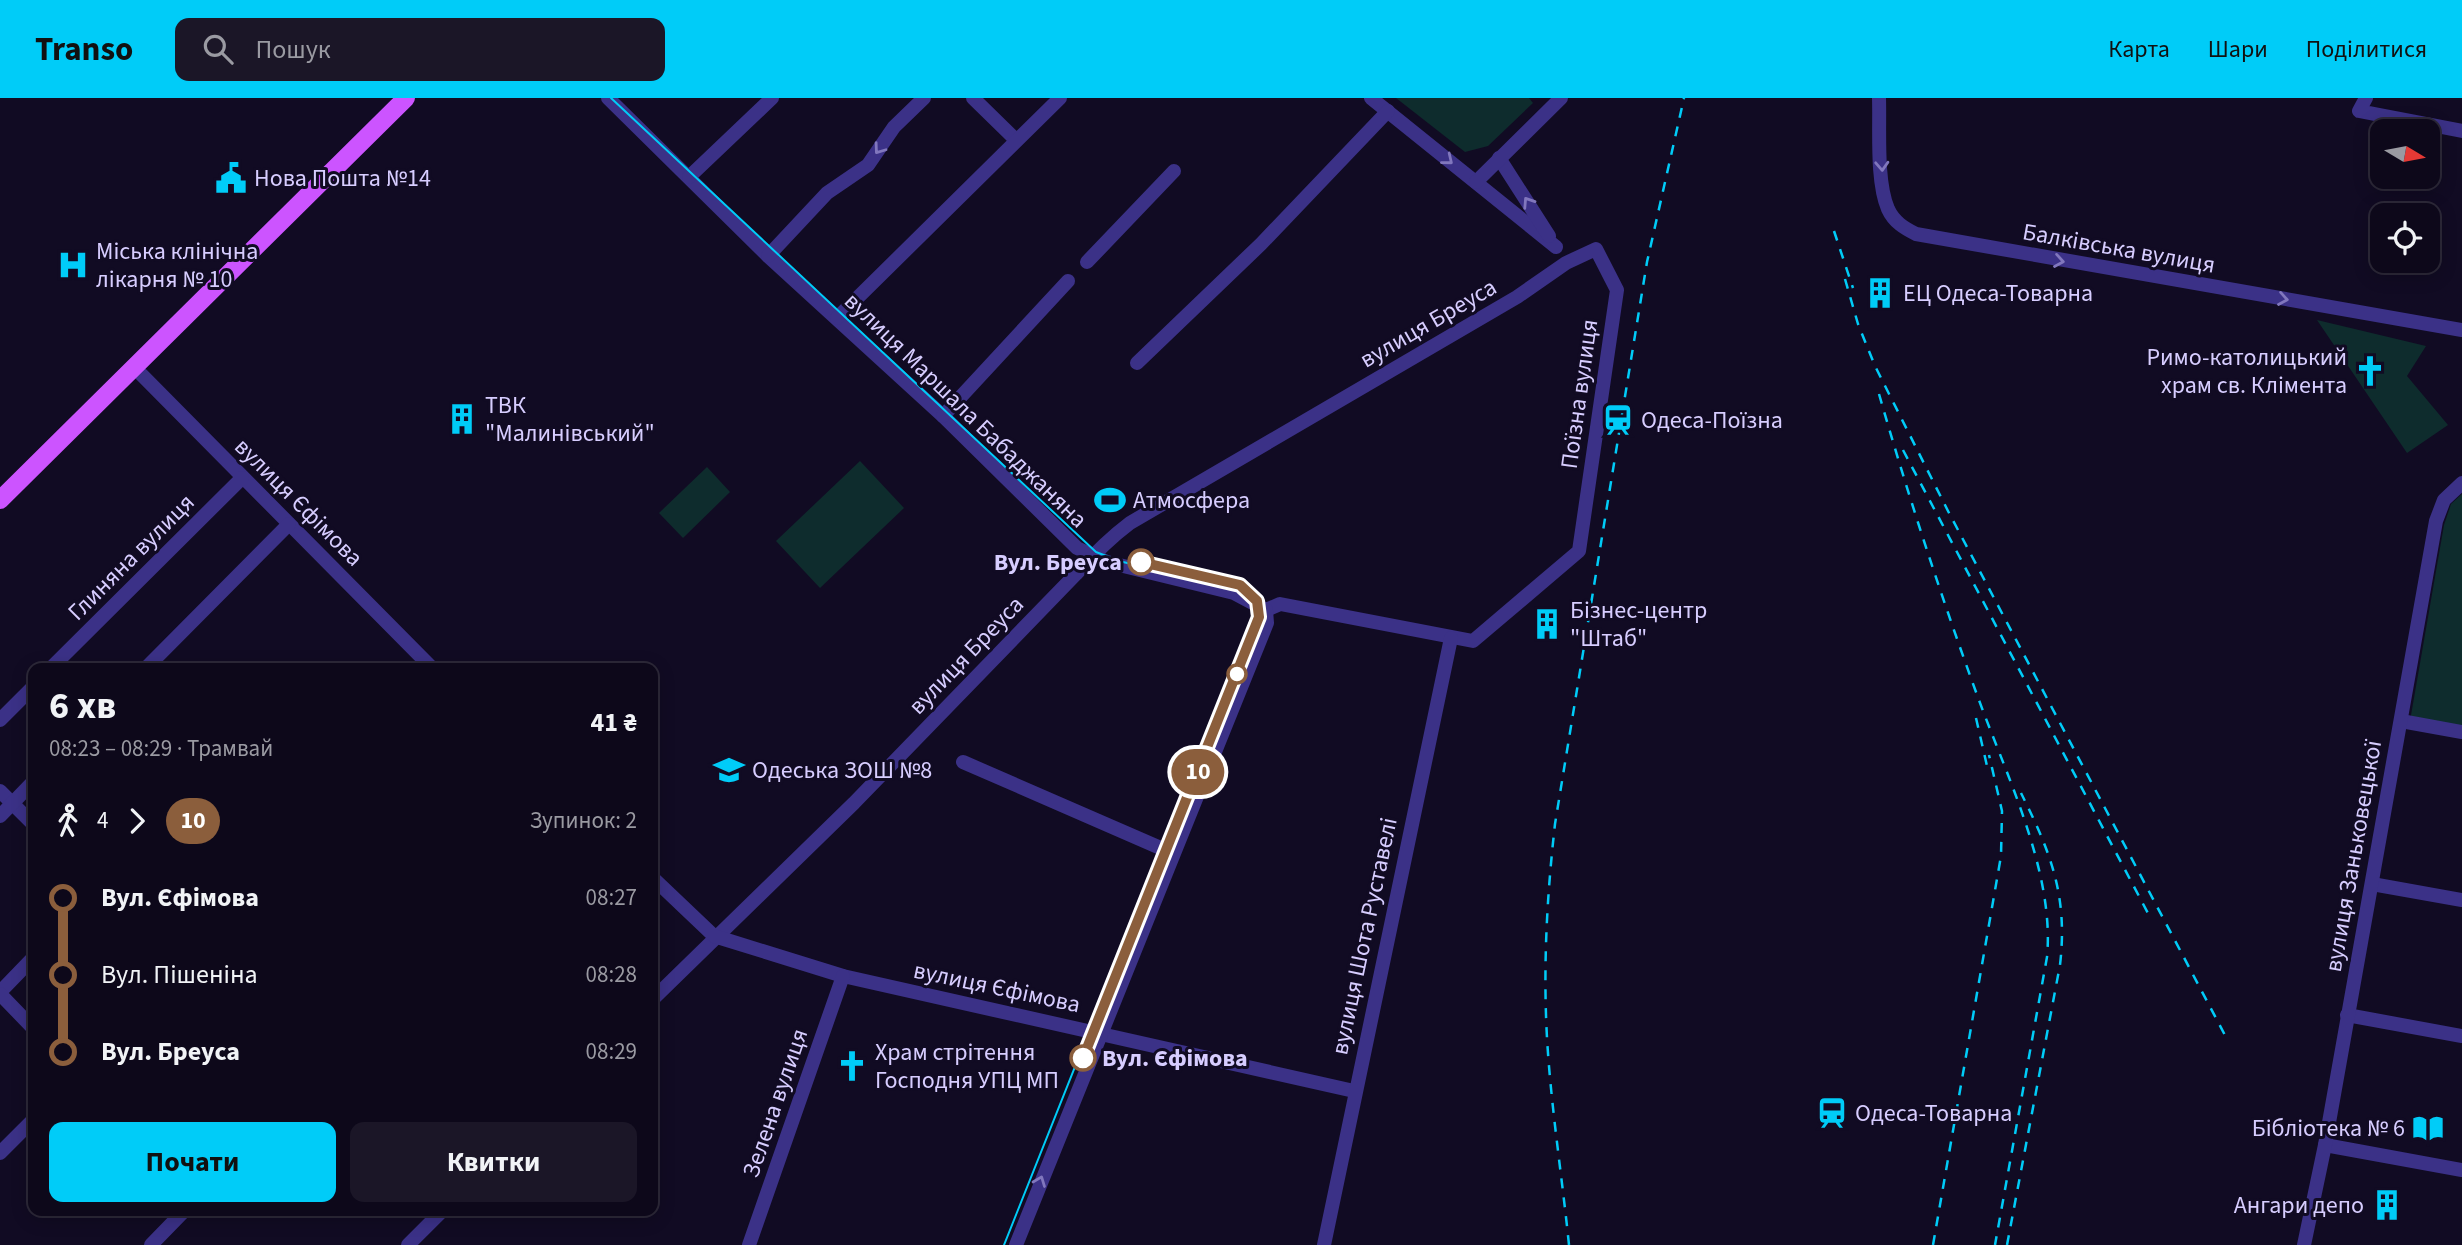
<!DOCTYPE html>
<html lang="uk">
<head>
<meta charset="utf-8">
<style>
	:root { --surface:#0d081a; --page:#1b1627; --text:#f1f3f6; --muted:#9a9aa2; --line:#2d2939; --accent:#00ccf8 }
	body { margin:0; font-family:"Source Sans 3",sans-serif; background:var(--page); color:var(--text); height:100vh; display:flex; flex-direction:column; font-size:26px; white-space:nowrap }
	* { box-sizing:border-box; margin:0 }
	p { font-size:23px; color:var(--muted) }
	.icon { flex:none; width:38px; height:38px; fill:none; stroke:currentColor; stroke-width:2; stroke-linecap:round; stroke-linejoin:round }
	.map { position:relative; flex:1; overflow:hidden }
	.details { position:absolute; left:28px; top:565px; width:630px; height:553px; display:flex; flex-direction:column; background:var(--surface); border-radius:14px; box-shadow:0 4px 18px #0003,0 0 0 2px var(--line) }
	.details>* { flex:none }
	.badge { padding:0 14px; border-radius:23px; font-size:24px; line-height:46px }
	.needle { width:46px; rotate:100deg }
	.buttons { position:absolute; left:2370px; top:21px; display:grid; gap:14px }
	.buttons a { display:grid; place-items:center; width:70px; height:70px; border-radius:14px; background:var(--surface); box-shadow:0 4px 18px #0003,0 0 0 2px var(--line); font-size:35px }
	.map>.badge { position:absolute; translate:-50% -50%; box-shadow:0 0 0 4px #fff }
	.legs { display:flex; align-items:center; gap:10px; height:77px; padding:0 21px; font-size:23px }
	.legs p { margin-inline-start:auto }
	.head { display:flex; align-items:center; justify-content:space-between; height:119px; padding:0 21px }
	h1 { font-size:38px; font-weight:700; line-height:52px }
	.button { display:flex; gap:14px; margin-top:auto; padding:14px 21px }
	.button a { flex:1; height:80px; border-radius:14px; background:var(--accent); color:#111; font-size:28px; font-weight:700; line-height:80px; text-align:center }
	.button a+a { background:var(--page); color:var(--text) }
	ul { padding:0 21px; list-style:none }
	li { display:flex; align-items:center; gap:24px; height:77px; font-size:26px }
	li i { display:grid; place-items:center; width:10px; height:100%; margin:0 9px; background:currentColor }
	li i::after { content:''; width:18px; height:18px; margin:-9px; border:5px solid; border-radius:50%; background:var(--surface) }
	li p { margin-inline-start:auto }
	li:first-child i { background:linear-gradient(#0000 50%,currentColor 0) }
	li:last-child i { background:linear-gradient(currentColor 50%,#0000 0) }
	header { display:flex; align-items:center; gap:42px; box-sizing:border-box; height:98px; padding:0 35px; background:var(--accent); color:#111 }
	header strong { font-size:33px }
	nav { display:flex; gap:38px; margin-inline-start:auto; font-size:24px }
	.search { width:490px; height:63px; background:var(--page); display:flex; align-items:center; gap:18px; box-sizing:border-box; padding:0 24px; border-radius:14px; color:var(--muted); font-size:26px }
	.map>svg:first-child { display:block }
</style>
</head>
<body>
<header>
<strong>Transo</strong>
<div class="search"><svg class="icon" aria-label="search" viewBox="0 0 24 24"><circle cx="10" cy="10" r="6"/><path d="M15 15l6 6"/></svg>Пошук</div>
<nav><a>Карта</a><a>Шари</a><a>Поділитися</a></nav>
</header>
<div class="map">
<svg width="2462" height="1147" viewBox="0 0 2462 1147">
	<rect width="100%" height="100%" fill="#110b23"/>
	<g fill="#0e2c2d">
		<path d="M1396,0H1529L1533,5L1488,48L1465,54Z"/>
		<path d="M2317,222L2426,248L2407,278L2448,327L2407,355Z"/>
		<path d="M860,363L904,410L820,490L776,443Z"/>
		<path d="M707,369L730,394L683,440L659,415Z"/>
		<path d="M2462,396V631L2410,623L2444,427L2451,406Z"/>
	</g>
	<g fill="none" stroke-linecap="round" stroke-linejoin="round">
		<g stroke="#3b3187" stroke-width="14">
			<path d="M608,0L768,158L943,318L1077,450L1107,464L1234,495L1266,512L1280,506L1473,543L1579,453L1617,192L1596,151L1566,165L1517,199L1130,425C1110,440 1093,457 1076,476L854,705L653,901"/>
			<path d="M973,0L1016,42"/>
			<path d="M1371,0L1556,149"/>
			<path d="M1879,0C1880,31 1876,83 1888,111C1894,124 1904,130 1916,136L2462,232"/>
			<path d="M2366,0L2359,13L2462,33"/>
			<path d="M1499,60L1549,138"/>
			<path d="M689,79L772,0"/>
			<path d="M1476,84L1561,0"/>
			<path d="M768,158L827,95L868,67L894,29L924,0"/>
			<path d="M1087,164L1174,73"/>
			<path d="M837,220L1060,0"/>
			<path d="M1137,265L1261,146L1388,13"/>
			<path d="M134,269L432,570"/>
			<path d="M943,318L1068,183"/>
			<path d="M51,570L242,380"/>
			<path d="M146,570L289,426"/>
			<path d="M0,622L33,589"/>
			<path d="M2401,623L2462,634"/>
			<path d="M963,664L1172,755"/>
			<path d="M0,693L33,726"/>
			<path d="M0,718L33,684"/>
			<path d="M653,780L714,838L843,878L1354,993"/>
			<path d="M2372,786L2462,802"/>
			<path d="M0,894L33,860"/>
			<path d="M0,896L33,930"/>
			<path d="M2347,917L2462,938"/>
			<path d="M2325,1047L2462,1072"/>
			<path d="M0,1055L33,1022"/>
			<path d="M151,1147L184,1113"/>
			<path d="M408,1147L442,1113"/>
			<path d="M749,1147L843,878"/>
			<path d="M1016,1147L1267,525L1266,512"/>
			<path d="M1324,1147L1451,540"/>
			<path d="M2304,1147L2325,1047L2436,423L2444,402L2462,385"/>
		</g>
		<path stroke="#cc54ff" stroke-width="18" d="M0,402L406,0"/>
		<path stroke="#00ccf8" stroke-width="2" d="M611,0L1096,454L1119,463L1242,493L1253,505L1255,517L1004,1147"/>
		<g stroke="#00ccf8" stroke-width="2.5" stroke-dasharray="10 9" stroke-linecap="butt">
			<path d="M1834,133L1853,190"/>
			<path d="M1845,181L1858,226L1875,268L1948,413L2227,941"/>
			<path d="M1879,296C1908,397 1940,495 1976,594C2005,675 2055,773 2047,859L1995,1147"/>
			<path d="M1903,352L2150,819"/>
			<path d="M1976,620L1987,668"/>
			<path d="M1569,1147C1562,1078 1551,1009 1547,940C1543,868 1547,797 1555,726L1647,164L1684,0"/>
			<path d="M1933,1147L2001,758L2002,713L1989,657"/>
			<path d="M2007,1147L2060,867C2068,798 2051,755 2021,695"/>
		</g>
	</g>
	<defs><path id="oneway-chevron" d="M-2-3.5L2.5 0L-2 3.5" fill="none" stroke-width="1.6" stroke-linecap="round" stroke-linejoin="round" transform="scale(1.75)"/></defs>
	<g stroke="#8177bd">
		<use href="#oneway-chevron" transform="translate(879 51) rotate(126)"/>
		<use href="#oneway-chevron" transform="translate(1448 62) rotate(39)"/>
		<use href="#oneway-chevron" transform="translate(1882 68) rotate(87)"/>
		<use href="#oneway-chevron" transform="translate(1528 104) rotate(-123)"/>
		<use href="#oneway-chevron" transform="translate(2059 163) rotate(10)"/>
		<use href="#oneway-chevron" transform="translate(2283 201) rotate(10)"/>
		<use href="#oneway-chevron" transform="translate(1040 1083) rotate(-69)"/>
	</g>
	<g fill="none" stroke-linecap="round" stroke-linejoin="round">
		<defs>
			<path id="line-1" d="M1083,960L1259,519L1257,503L1240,487L1141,464"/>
		</defs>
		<use href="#line-1" stroke="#fff" stroke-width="16"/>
		<use href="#line-1" stroke="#8b5e3c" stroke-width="10"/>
	</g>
	<defs>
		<symbol id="civic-bare" viewBox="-9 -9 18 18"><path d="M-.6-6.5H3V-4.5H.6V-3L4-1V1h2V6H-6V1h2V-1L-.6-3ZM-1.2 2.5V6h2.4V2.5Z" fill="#00ccf8" stroke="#110b23" stroke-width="2.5" paint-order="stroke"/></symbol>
		<symbol id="hospital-bare" viewBox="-9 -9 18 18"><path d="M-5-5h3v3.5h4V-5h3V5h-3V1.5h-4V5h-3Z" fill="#00ccf8" stroke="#110b23" stroke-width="2.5" paint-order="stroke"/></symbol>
		<symbol id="building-bare" viewBox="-9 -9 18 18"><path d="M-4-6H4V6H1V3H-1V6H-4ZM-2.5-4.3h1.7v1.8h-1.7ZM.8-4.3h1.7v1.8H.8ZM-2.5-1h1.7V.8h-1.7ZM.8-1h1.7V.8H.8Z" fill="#00ccf8" stroke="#110b23" stroke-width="2.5" paint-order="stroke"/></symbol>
		<symbol id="church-bare" viewBox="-9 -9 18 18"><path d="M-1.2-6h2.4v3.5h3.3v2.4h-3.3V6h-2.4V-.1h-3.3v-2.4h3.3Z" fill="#00ccf8" stroke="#110b23" stroke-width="2.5" paint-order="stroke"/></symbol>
		<symbol id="station-bare" viewBox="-9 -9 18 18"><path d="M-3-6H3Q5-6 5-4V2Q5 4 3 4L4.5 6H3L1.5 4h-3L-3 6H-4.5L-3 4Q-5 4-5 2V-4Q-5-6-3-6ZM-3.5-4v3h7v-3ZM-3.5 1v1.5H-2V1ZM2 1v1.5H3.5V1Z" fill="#00ccf8" stroke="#110b23" stroke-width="2.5" paint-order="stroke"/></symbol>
		<symbol id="stadium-bare" viewBox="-9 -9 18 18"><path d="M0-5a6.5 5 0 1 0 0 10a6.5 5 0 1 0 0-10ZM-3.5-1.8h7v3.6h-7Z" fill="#00ccf8" stroke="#110b23" stroke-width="2.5" paint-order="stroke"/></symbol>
		<symbol id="school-bare" viewBox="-9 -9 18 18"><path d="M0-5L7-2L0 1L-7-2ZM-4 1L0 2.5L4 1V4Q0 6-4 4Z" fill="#00ccf8" stroke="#110b23" stroke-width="2.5" paint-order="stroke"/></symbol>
		<symbol id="library-bare" viewBox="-9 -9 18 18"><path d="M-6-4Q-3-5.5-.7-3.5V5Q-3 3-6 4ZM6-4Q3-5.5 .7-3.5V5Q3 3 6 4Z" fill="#00ccf8" stroke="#110b23" stroke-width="2.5" paint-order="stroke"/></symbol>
	</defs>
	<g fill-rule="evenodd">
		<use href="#civic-bare" x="209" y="58" width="44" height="44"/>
		<use href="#hospital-bare" x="51" y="145" width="44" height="44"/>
		<use href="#building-bare" x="1858" y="173" width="44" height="44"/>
		<use href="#church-bare" x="2348" y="251" width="44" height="44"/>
		<use href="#building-bare" x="440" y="299" width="44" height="44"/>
		<use href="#station-bare" x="1596" y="300" width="44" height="44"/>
		<use href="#stadium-bare" x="1088" y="380" width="44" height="44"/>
		<use href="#building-bare" x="1525" y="504" width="44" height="44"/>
		<use href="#school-bare" x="707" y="650" width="44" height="44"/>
		<use href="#church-bare" x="830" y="946" width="44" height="44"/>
		<use href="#station-bare" x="1810" y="993" width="44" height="44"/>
		<use href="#library-bare" x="2406" y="1008" width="44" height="44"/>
		<use href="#building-bare" x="2365" y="1085" width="44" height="44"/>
	</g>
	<g fill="#fff" stroke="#8b5e3c" stroke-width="3.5">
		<circle cx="1141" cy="464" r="12"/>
		<circle cx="1237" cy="576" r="9"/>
		<circle cx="1083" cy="960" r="12"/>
	</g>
	<g text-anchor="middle" stroke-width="6" stroke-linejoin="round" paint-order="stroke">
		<g font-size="24" fill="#d7cdff" stroke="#110b23" text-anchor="start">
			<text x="254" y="88">Нова Пошта №14</text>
			<text x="96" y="161">Міська клінічна<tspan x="96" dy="28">лікарня № 10</tspan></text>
			<text x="1903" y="203">ЕЦ Одеса-Товарна</text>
			<text x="2347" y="267" text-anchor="end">Римо-католицький<tspan x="2347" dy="28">храм св. Клімента</tspan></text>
			<text x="485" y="315">ТВК<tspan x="485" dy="28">"Малинівський"</tspan></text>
			<text x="1641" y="330">Одеса-Поїзна</text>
			<text x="1133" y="410">Атмосфера</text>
			<text x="1570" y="520">Бізнес-центр<tspan x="1570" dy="28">"Штаб"</tspan></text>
			<text x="752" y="680">Одеська ЗОШ №8</text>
			<text x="875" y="962">Храм стрітення<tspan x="875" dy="28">Господня УПЦ МП</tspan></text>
			<text x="1855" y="1023">Одеса-Товарна</text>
			<text x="2405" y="1038" text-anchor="end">Бібліотека № 6</text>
			<text x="2364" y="1115" text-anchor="end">Ангари депо</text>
		</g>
		<g font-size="24" fill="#d7cdff" stroke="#110b23">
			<text transform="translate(2119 150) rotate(10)" y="8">Балківська вулиця</text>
			<text transform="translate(1428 225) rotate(-30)" y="8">вулиця Бреуса</text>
			<text transform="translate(1579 296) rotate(-82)" y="8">Поїзна вулиця</text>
			<text transform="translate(966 312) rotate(44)" y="8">вулиця Маршала Бабаджаняна</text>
			<text transform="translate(299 404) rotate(45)" y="8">вулиця Єфімова</text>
			<text transform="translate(131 459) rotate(-45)" y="8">Глиняна вулиця</text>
			<text transform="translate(966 557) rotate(-46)" y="8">вулиця Бреуса</text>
			<text transform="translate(2353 758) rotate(-80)" y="8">вулиця Заньковецької</text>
			<text transform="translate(1364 838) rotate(-78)" y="8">вулиця Шота Руставелі</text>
			<text transform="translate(997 889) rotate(12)" y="8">вулиця Єфімова</text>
			<text transform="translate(775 1005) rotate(-71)" y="8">Зелена вулиця</text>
		</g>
		<g font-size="24" font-weight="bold" fill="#d7cdff" stroke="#110b23" text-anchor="end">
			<text x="1122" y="472">Вул. Бреуса</text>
			<text x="1102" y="968" text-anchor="start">Вул. Єфімова</text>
		</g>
	</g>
</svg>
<div class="buttons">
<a><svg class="needle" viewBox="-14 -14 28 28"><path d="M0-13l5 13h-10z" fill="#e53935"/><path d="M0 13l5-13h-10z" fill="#9a9aa2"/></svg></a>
<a><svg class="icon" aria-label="locate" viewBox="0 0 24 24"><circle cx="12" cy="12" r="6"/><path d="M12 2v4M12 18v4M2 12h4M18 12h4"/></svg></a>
</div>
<b class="badge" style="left:1198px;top:674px;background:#8b5e3c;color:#fff">10</b>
<section class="details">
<div class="head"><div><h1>6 хв</h1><p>08:23 – 08:29 · Трамвай</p></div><b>41 ₴</b></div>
<div class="legs"><svg class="icon" aria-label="walk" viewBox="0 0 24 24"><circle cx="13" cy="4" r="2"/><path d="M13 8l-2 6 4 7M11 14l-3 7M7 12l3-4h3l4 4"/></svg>4<svg class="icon" aria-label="forward" viewBox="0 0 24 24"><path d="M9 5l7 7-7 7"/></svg><b class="badge" style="background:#8b5e3c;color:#fff">10</b><p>Зупинок: 2</p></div>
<ul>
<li><i style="color:#8b5e3c"></i><b>Вул. Єфімова</b><p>08:27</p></li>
<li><i style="color:#8b5e3c"></i><span>Вул. Пішеніна</span><p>08:28</p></li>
<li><i style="color:#8b5e3c"></i><b>Вул. Бреуса</b><p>08:29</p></li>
</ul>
<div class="button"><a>Почати</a><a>Квитки</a></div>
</section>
</div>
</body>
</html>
